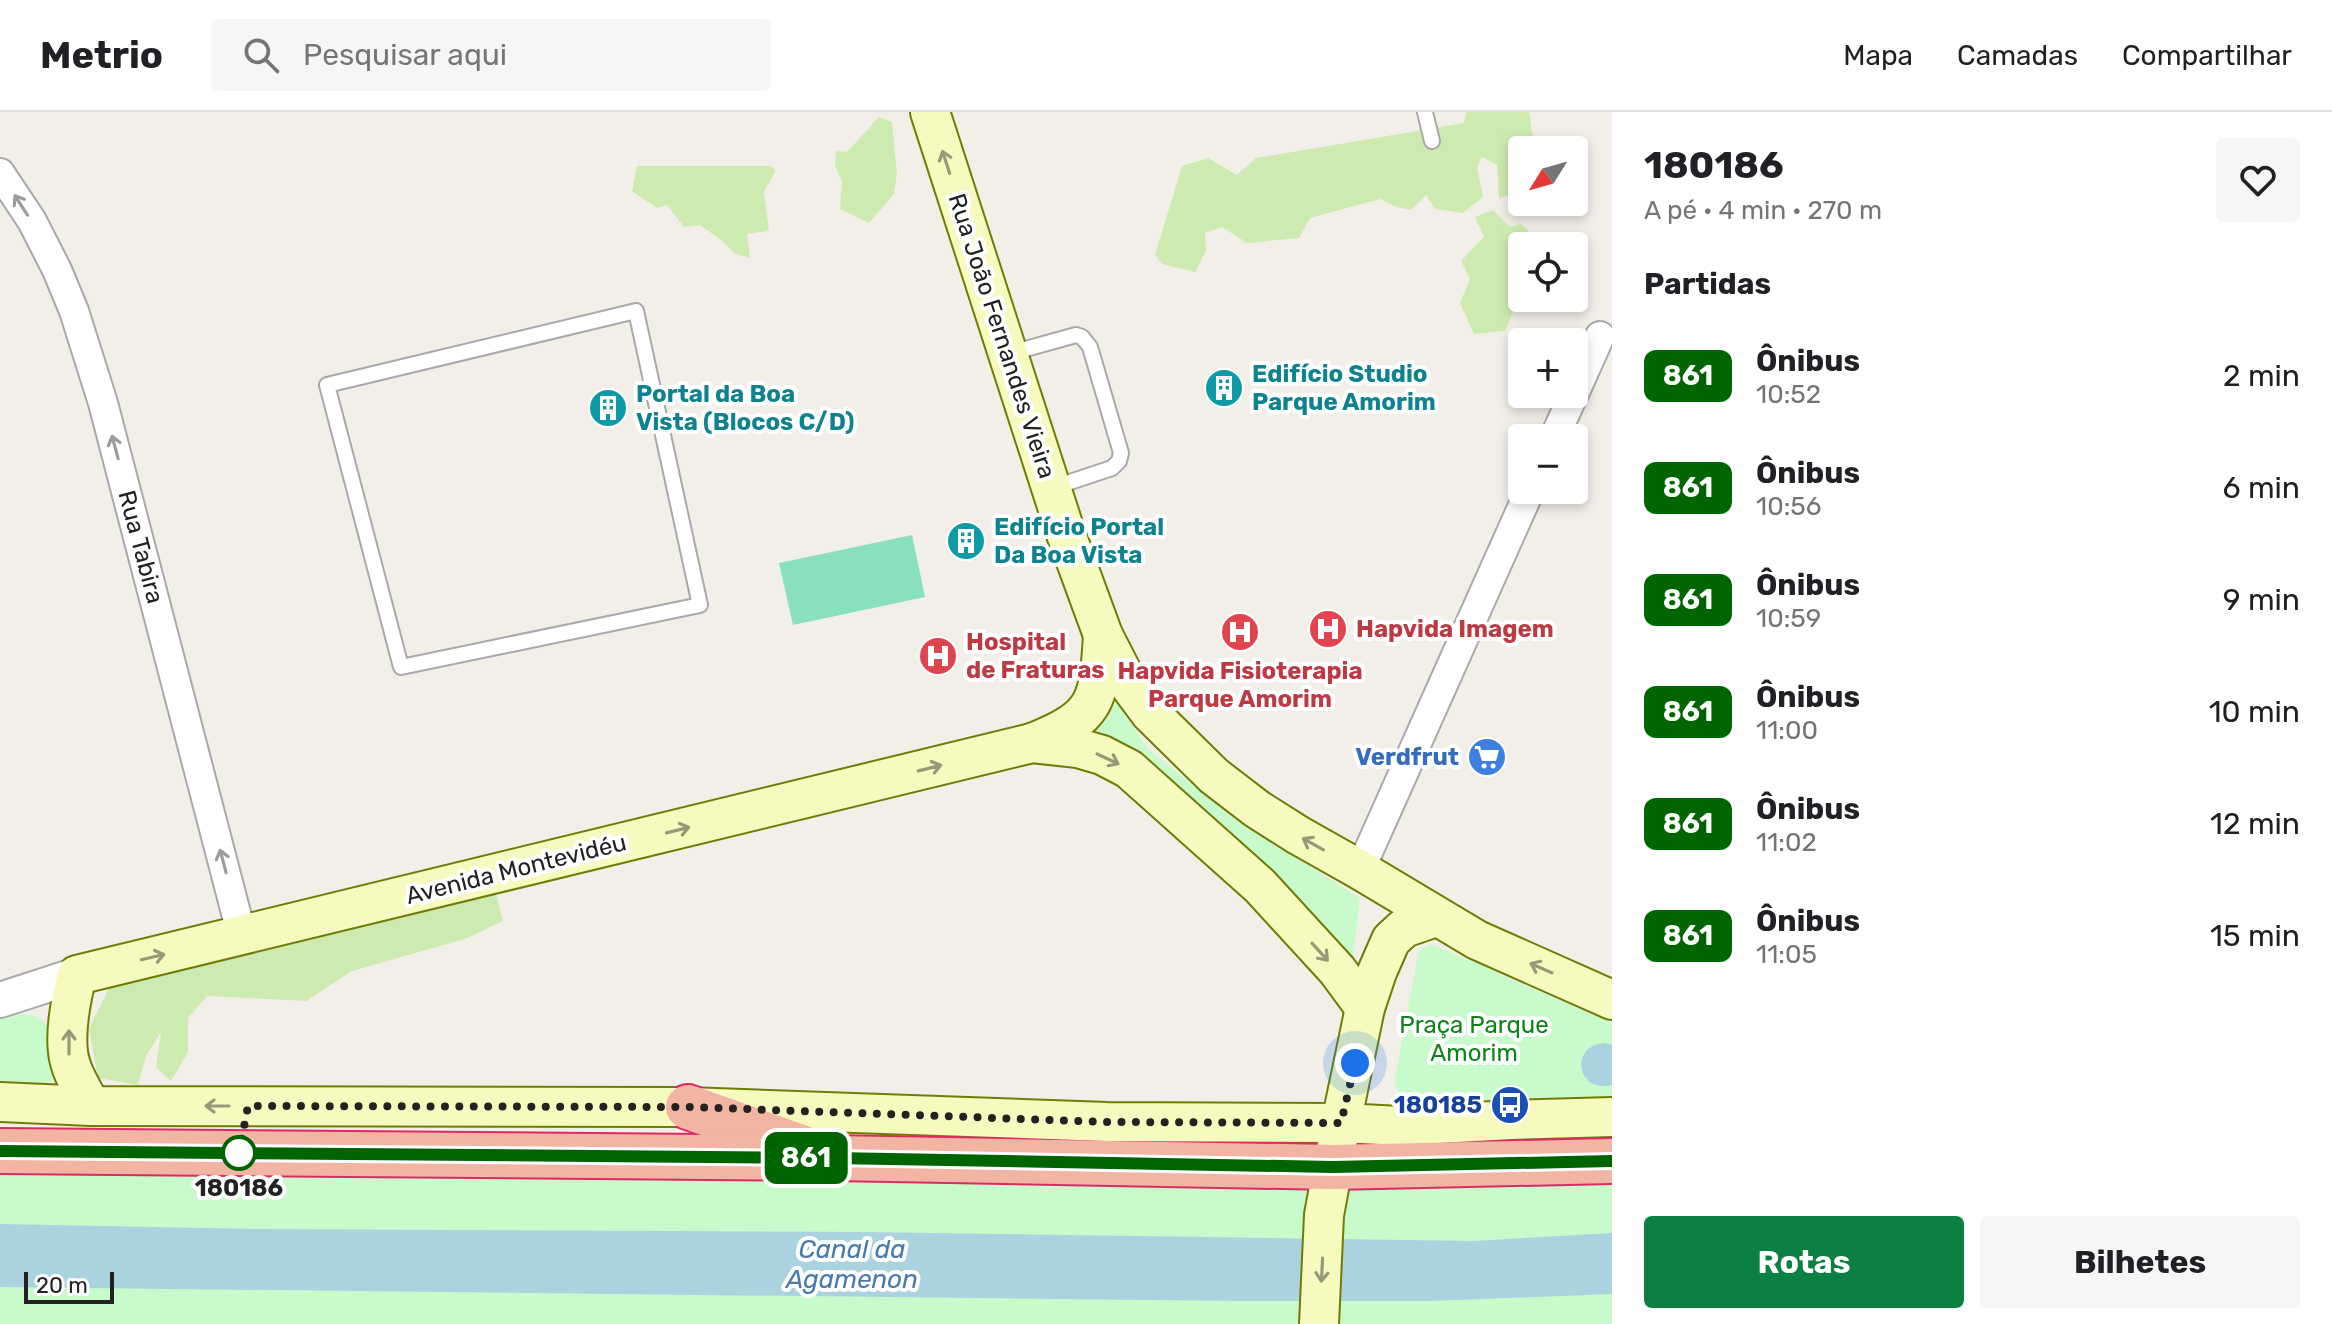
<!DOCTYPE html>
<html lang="pt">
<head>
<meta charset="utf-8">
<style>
	:root { --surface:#fff; --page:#f6f6f6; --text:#202124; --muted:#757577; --line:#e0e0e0; --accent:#0b8043 }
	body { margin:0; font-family:Rubik,sans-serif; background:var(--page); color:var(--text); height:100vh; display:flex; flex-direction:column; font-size:30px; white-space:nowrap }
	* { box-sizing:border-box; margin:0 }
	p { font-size:26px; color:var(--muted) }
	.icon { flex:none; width:44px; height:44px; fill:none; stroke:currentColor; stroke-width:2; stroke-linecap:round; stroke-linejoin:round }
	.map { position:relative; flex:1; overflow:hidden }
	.sheet { display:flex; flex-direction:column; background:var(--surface); width:720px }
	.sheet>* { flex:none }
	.badge { padding:0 16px; border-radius:12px; font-size:28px; line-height:52px }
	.needle { width:52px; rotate:233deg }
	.fabs { position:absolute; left:1508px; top:24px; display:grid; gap:16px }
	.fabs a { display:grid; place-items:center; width:80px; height:80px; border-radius:8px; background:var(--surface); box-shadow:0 4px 12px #0003; font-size:40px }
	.scale { position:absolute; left:24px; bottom:20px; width:90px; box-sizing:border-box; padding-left:8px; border:4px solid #222; border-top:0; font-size:22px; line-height:28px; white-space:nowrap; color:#222; -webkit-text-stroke:6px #fff; paint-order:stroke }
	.you { position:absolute; width:40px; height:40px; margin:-20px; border:6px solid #fff; border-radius:50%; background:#1a73e8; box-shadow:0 0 0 12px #1a73e833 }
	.map>.badge { position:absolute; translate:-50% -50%; box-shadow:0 0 0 4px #fff }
	h2 { padding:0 32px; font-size:30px; line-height:72px }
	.round { display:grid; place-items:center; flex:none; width:84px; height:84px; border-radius:8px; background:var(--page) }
	.headline { display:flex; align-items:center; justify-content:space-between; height:136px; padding:0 32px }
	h1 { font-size:38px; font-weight:700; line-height:60px }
	.button { display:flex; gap:16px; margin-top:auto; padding:16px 32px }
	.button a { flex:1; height:92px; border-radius:8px; background:var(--accent); color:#fff; font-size:32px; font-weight:700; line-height:92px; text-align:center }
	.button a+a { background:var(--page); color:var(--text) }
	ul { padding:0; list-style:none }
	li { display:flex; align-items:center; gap:24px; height:112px; padding:0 32px }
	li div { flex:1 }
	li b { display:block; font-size:30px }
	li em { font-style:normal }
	li .badge { min-width:88px; font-weight:700; text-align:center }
	header { display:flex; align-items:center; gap:48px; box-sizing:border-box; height:112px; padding:0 40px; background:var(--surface); border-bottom:2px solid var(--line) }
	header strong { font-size:38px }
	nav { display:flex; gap:44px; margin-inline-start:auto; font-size:28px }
	.search { width:560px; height:72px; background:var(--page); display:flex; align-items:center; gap:20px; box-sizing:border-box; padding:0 28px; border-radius:8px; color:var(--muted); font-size:30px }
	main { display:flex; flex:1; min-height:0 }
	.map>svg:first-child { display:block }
</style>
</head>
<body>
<header>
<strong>Metrio</strong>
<div class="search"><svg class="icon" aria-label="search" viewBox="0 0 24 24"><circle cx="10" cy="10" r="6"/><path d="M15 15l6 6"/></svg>Pesquisar aqui</div>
<nav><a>Mapa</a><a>Camadas</a><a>Compartilhar</a></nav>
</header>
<main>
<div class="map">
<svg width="1612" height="1212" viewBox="0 0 1612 1212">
	<rect width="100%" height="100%" fill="#f2efe9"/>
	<g fill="#cdebb0">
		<path d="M1466,0H1529L1535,38H1522V76L1499,87L1497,53L1482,45L1477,55L1483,85L1463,101L1435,97L1426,83L1411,98L1396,95L1380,87L1310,106L1299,126L1247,131L1222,115L1205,121L1206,138L1195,160L1162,152L1155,143L1182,54L1208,46L1237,63L1256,46L1464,11Z"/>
		<path d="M879,5L892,10L897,61L894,82L869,111L840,97L842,70L835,53L836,39L847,40Z"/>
		<path d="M637,54H770L776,58L764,80L769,119L747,122L750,146L736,142L721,128L700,113L684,115L667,93L657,96L632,79Z"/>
		<path d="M1493,98L1510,115L1521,112L1535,125L1531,134H1522V179L1505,219L1474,222L1460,191L1470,167L1461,149L1484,125L1475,105Z"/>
		<path d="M494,774L503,809L465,827L352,859L306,889L207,884L188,906V940L171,969L156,955L161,920L146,944L138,973L98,966L89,916L113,868Z"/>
	</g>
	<g fill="#c8facc">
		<path d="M1105,573L1147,636L1238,710L1360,786L1351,869L1081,619Z"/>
		<path d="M1429,833L1436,834L1612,911V992L1415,995C1404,989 1394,980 1395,966L1418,843L1421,837Z"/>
		<path d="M23,902C57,902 55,941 57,966C41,978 19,974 0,974V907Z"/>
		<path d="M0,1039L1333,1055L1319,1212H0Z"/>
		<path d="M1612,1054V1212H1332L1346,1062Z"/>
	</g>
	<path fill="#88e0be" d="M912,423L925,485L793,513L779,451Z"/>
	<g fill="#aad3df">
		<path d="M1605,931L1612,933V973C1576,982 1569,933 1605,931Z"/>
		<path d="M0,1112L255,1117L861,1120L1474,1129L1612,1121V1182L1430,1189H1239L0,1175Z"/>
	</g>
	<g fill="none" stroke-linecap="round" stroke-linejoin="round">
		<defs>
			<g id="service">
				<path d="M1425,0L1432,29"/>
				<path d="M636,199L700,493L401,555L327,273Z"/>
				<path d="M1011,241L1076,223L1082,225L1090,235L1121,341L1119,349L1112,356L1052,376"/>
			</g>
			<g id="minor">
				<path d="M0,61L32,109L57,158L74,199L103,291L242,824"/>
				<path d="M1574,282L1600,224"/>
				<path d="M1554,326L1574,282"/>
				<path d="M1360,758L1530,378"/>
			</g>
			<path id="tertiary" d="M0,888L77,863"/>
			<g id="secondary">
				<path d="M930,0L1066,422L1103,523L1127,570L1150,601L1214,664L1257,697L1298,723L1360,758L1477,828L1612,888"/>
				<path d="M1032,631L1078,636L1102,643L1129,657L1260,774L1337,858L1365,896"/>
				<path d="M0,990L91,994L688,995L1107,1010L1341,1011L1401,1014L1511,1008L1612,1005"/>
				<path d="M91,994C82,977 70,959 68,940C65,916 71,887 77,863L1032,631C1097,605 1099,590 1103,523"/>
				<path d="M1319,1212L1324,1103L1341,1011L1365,896L1377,860L1391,828L1404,816L1436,805"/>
			</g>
			<g id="trunk">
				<path d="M688,995L801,1035"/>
				<path d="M0,1039L833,1046L1333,1055L1612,1049"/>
			</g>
		</defs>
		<use href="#service" stroke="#a9a9a9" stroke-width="18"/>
		<use href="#minor" stroke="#a9a9a9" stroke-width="32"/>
		<use href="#tertiary" stroke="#a9a9a9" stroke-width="38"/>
		<use href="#secondary" stroke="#707d05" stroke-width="42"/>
		<use href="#trunk" stroke="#dc2a67" stroke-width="48"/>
		<use href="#service" stroke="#fff" stroke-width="14"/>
		<use href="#minor" stroke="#fff" stroke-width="28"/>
		<use href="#tertiary" stroke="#fff" stroke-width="34"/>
		<use href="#secondary" stroke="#f7fabf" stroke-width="38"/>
		<use href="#trunk" stroke="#f2b4a3" stroke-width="44"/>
	</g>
	<defs><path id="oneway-shaft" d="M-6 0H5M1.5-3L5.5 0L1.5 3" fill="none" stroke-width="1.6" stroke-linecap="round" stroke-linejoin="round" transform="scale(2)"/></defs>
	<g stroke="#979978">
		<use href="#oneway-shaft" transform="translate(946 50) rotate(-108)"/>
		<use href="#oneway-shaft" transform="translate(1108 647) rotate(25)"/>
		<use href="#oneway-shaft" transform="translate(930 656) rotate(-14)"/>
		<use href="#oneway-shaft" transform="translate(678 718) rotate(-14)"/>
		<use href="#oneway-shaft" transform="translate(1313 732) rotate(-151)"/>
		<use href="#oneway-shaft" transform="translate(1320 840) rotate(48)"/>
		<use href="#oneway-shaft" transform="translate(153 845) rotate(-13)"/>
		<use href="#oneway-shaft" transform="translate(1541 856) rotate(-156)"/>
		<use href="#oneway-shaft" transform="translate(69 930) rotate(-90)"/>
		<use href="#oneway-shaft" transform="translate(217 994) rotate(-180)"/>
		<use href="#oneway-shaft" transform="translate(1322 1158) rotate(93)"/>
	</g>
	<g stroke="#9c9c9c">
		<use href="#oneway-shaft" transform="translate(21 93) rotate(-123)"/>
		<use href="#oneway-shaft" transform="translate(115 335) rotate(-105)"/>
		<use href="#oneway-shaft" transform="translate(223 749) rotate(-105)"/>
	</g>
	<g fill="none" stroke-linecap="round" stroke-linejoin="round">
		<defs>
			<path id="line" d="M0,1039L833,1046L1333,1055L1612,1049"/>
		</defs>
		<use href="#line" stroke="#fff" stroke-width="18"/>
		<use href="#line" stroke="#006400" stroke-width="12"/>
		<path stroke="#222" stroke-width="8" stroke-dasharray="0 14.4" d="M239,1041L248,994L688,995L1107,1010L1341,1011L1355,951"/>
	</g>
	<defs>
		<symbol id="building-disc" viewBox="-11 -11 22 22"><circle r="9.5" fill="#0f9aa8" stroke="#fff"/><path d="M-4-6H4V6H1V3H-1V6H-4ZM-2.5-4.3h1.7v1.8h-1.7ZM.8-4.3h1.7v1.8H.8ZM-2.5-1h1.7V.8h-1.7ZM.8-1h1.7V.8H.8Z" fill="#fff"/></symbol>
		<symbol id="hospital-disc" viewBox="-11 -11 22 22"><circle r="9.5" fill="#e0444e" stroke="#fff"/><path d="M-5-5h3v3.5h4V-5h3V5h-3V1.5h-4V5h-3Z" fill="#fff"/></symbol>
		<symbol id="supermarket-disc" viewBox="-11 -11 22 22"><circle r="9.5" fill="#3f7fe0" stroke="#fff"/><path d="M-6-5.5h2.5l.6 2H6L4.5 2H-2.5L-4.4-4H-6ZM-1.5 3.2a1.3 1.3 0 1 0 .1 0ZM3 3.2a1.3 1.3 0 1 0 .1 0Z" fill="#fff"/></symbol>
		<symbol id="bus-disc" viewBox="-11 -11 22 22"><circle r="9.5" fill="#1a4fb4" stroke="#fff"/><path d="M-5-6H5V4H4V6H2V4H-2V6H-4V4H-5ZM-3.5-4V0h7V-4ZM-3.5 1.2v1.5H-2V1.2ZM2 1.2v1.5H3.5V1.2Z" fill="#fff"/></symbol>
	</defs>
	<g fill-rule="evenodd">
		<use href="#building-disc" x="1202" y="254" width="44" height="44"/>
		<use href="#building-disc" x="586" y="274" width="44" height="44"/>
		<use href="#building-disc" x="944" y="407" width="44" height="44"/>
		<use href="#hospital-disc" x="1306" y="495" width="44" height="44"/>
		<use href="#hospital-disc" x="1218" y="498" width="44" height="44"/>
		<use href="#hospital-disc" x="916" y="522" width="44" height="44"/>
		<use href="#supermarket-disc" x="1465" y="623" width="44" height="44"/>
		<use href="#bus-disc" x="1488" y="971" width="44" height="44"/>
	</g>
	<circle fill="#fff" stroke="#006400" stroke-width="4" cx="239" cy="1041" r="16"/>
	<g text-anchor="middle" stroke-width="8" stroke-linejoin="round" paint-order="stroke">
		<g font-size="24" fill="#222" stroke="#fff">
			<text transform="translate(1002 224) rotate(72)" y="8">Rua João Fernandes Vieira</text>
			<text transform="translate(141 435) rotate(75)" y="8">Rua Tabira</text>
			<text transform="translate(516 757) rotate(-14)" y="8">Avenida Montevidéu</text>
		</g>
		<g font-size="24" font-weight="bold" fill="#0d838f" stroke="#fff" text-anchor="start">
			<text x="1252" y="270">Edifício Studio<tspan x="1252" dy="28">Parque Amorim</tspan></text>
			<text x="636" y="290">Portal da Boa<tspan x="636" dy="28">Vista (Blocos C/D)</tspan></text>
			<text x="994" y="423">Edifício Portal<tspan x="994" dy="28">Da Boa Vista</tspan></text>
		</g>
		<g font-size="24" font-weight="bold" fill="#be3a42" stroke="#fff" text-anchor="start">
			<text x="1356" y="525">Hapvida Imagem</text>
			<text x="966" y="538">Hospital<tspan x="966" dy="28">de Fraturas</tspan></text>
			<text x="1240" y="567" text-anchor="middle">Hapvida Fisioterapia<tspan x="1240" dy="28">Parque Amorim</tspan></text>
		</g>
		<g font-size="24" font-weight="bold" fill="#366cbe" stroke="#fff" text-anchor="end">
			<text x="1459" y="653">Verdfrut</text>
		</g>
		<g font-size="24" fill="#0c8416" stroke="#fff">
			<text x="1474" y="921">Praça Parque<tspan x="1474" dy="28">Amorim</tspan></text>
		</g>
		<g font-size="24" font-weight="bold" fill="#164399" stroke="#fff" text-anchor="end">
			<text x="1482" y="1001">180185</text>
		</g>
		<g font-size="24" font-weight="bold" fill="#222" stroke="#fff">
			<text x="239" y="1084">180186</text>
		</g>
		<g font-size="26" font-style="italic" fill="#4a7aab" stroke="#fff">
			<text x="852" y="1146">Canal da<tspan x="852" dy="30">Agamenon</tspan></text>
		</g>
	</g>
</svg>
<div class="fabs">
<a><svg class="needle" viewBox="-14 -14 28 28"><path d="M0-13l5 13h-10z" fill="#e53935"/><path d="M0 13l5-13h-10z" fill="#757577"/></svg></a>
<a><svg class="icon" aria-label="locate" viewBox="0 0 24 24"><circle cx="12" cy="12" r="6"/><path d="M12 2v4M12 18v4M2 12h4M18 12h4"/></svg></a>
<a>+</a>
<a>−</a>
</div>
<div class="scale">20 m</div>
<div class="you" style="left:1355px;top:951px"></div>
<b class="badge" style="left:806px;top:1046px;background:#006400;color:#fff">861</b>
</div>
<section class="sheet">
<div class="headline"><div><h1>180186</h1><p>A pé · 4 min · 270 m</p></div><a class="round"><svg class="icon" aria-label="heart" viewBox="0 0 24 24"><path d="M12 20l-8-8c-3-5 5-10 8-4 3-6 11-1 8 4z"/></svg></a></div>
<h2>Partidas</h2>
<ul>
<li><span class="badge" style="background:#006400;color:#fff">861</span><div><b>Ônibus</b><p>10:52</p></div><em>2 min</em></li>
<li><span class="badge" style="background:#006400;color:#fff">861</span><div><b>Ônibus</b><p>10:56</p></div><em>6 min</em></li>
<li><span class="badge" style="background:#006400;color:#fff">861</span><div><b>Ônibus</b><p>10:59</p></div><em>9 min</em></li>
<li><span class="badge" style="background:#006400;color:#fff">861</span><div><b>Ônibus</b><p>11:00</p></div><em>10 min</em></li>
<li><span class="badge" style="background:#006400;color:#fff">861</span><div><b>Ônibus</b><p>11:02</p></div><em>12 min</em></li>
<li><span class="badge" style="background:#006400;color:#fff">861</span><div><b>Ônibus</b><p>11:05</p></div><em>15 min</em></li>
</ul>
<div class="button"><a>Rotas</a><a>Bilhetes</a></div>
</section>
</main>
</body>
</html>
